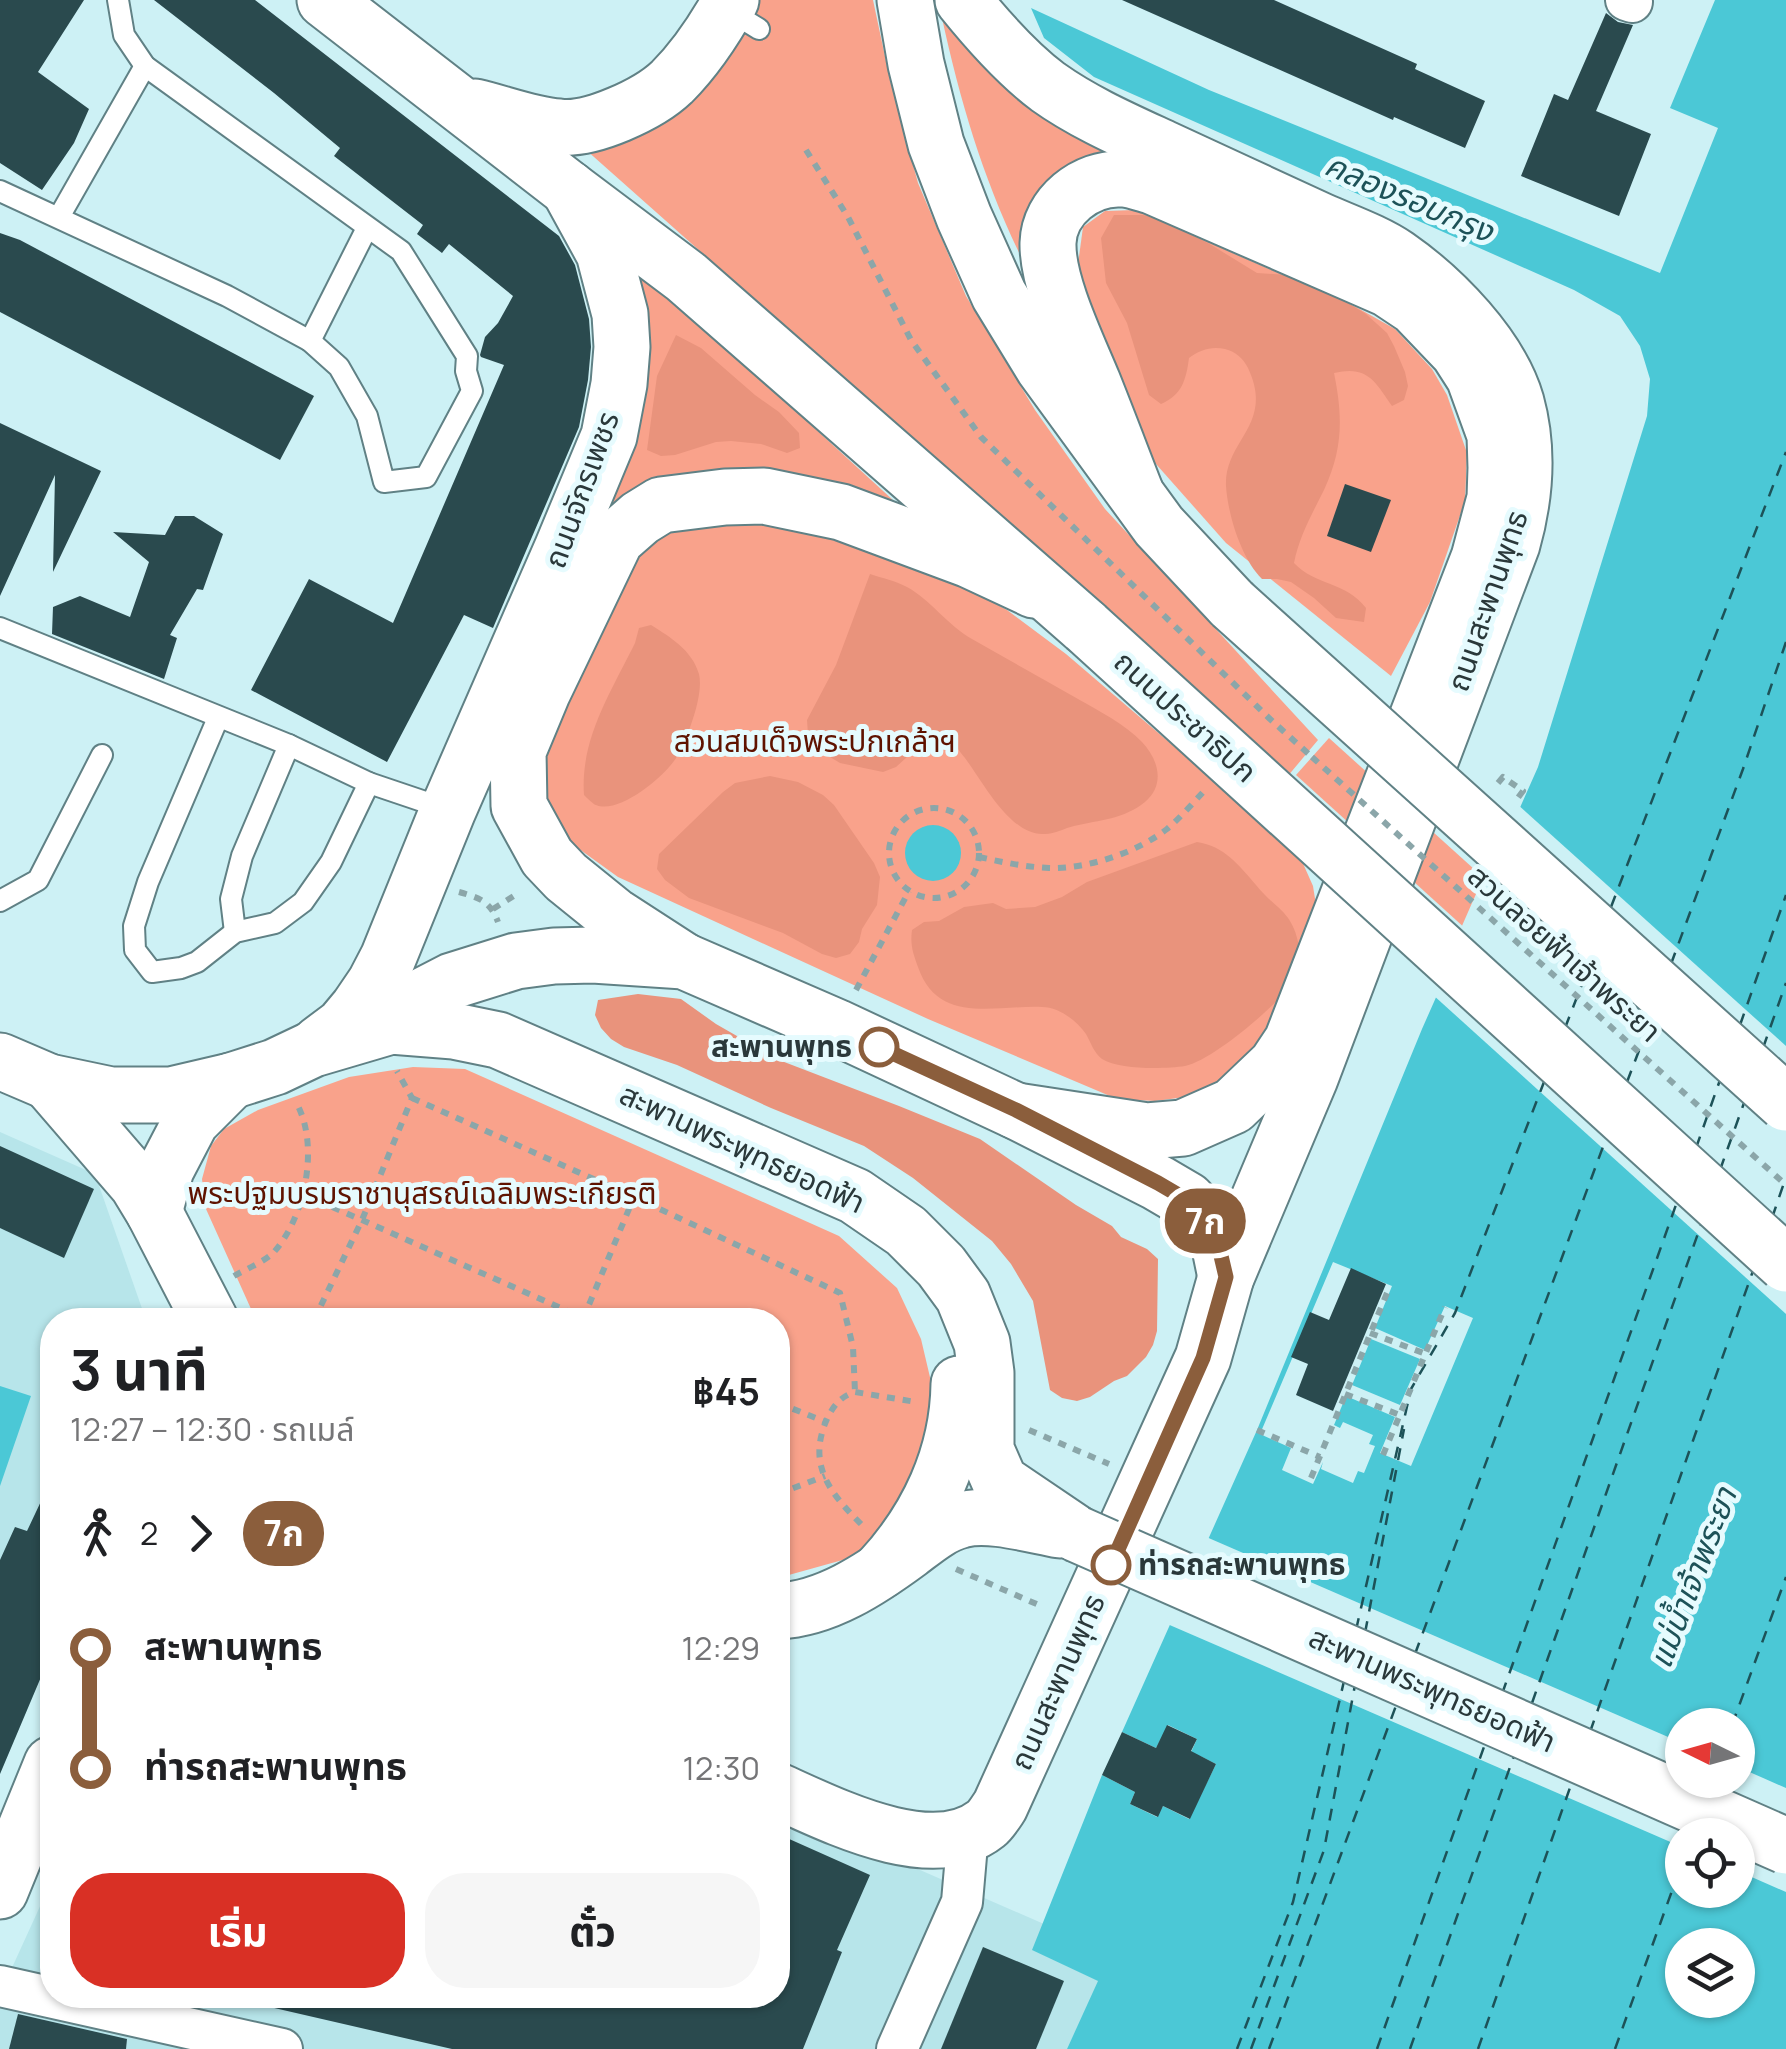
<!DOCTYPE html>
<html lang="th">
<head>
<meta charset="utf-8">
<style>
	:root { --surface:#fff; --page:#f6f6f6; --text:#202124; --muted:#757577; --accent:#d93025 }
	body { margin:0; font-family:Manrope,"Noto Sans Thai",sans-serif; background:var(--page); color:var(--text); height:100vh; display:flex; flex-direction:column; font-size:38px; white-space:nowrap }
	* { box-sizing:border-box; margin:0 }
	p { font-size:32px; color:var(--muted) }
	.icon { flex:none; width:55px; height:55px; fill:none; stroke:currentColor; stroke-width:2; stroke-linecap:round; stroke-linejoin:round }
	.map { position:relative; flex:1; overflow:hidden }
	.side { position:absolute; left:40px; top:1308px; width:750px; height:700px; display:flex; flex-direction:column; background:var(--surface); border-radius:40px; box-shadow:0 2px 8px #0004 }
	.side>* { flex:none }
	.badge { padding:0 20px; border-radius:32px; font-size:35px; line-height:65px }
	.needle { width:65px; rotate:275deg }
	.tools { position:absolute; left:1665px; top:1708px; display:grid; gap:20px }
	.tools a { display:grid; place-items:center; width:90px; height:90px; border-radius:50%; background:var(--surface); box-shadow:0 2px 8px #0004; font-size:50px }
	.map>.badge { position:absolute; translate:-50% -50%; box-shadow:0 0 0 5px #fff }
	.legs { display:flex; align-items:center; gap:15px; height:110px; padding:0 30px; font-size:32px }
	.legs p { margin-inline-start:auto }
	.headline { display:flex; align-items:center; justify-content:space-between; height:170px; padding:0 30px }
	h1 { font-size:55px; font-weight:700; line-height:75px }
	.button { display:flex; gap:20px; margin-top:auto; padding:20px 30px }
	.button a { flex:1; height:115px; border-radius:40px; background:var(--accent); color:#fff; font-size:40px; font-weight:700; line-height:115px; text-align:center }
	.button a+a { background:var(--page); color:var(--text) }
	ul { padding:0 30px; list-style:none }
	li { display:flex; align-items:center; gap:35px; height:120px; font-size:38px }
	li i { display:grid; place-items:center; width:15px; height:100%; margin:0 12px; background:currentColor }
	li i::after { content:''; width:25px; height:25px; margin:-12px; border:8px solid; border-radius:50%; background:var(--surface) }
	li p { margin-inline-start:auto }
	li:first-child i { background:linear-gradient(#0000 50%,currentColor 0) }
	li:last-child i { background:linear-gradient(currentColor 50%,#0000 0) }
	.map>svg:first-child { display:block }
</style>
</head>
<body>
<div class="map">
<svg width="1786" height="2049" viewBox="0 0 1786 2049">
	<rect width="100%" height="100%" fill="#cdf1f5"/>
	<g fill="#b7e5ea">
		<path d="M0,1132L95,1174L146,1320H52V1651L0,1774Z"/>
		<path d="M778,1808L1044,1924L1033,1950L1099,1981L1067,2049H0V1994L52,1880V1995H778Z"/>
	</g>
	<g fill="#f9a28b">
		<path d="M747,0H873L890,80L918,183L966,296L1035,410L1105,509L1318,740L1256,814L1297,850L1313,886L1319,924L1317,959L1239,1075L1193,1096L1155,1101L1117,1099L928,1019L618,877L575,846L543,801L539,778L566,707L627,570L655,533L714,518L793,522L892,549L1007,610L1066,654L1190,760L1228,720L576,141Z"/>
		<path d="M944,15L1067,131L1096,148L1130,162L1023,261C984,181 961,105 942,18Z"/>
		<path d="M1135,210L1356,307L1395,329L1432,369L1447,395L1467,453L1465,501L1430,602L1391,676L1226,543L1148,455L1093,329L1078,264L1083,227L1105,211Z"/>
		<path d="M631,260L918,523L878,506L592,536Z"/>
		<path d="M1329,738L1786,1151V1219L1296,775Z"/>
		<path d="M413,1067L465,1069L839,1236L897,1288L921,1339L933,1390L930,1444L905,1508L857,1556L778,1578V1320H256L206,1209L202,1179L211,1146L224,1129L258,1110L349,1077Z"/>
	</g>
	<g fill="#e9937c">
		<path d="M1114,215H1143L1157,218L1208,243L1257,273L1287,275L1327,290L1366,314L1387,333L1394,346L1405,372L1408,386L1404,400L1392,406C1375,381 1367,365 1334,373C1343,417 1343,449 1324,490C1312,514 1299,537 1294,563C1316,586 1345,581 1366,608L1364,622L1336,618L1314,598L1291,582L1277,579H1262C1241,558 1228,515 1226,486C1224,440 1275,425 1248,368C1243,358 1236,352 1225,349C1211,346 1200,350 1189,358C1186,380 1182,395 1161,404L1149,395L1127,323L1106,283L1101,238Z"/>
		<path d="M676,335L701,348L755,395L779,412L799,433L800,448L787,453L761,444L731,441L716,442L675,455L661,456L647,450L657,376Z"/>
		<path d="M870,574C882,578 896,581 907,587C931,600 947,625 972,639C1007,659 1043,679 1078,699C1099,711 1125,724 1142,742C1158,759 1166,784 1145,802C1124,819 1100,820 1074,826C1065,828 1055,834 1045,834C1011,837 983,782 965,758C959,751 953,740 943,737C941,737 930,737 928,738L896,767L883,772L840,763L815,748L808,734L807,720L836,665Z"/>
		<path d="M651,625C670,637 692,650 699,674C704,695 688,736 678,755C667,775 619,815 596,805C594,805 586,797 584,795C580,739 611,692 635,643L639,628Z"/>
		<path d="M770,776L798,782L823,795L834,805L874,863L880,877L877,905L862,929L859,942L850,954L836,958L822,954L783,933L689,898L665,880L657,869L659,854L723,792L735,783Z"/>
		<path d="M1197,842C1224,846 1239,865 1256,885C1276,910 1292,910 1299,946C1302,958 1291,984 1282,995C1265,1015 1210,1061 1185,1066C1165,1069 1119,1070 1102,1059C1094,1053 1091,1043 1086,1034C1077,1021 1059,1007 1042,1007C994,1005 938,1025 918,967C913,953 910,945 912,930L924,922L939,921L964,907L993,903L1006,909L1035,907L1062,897L1087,882Z"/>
		<path d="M638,994L681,999L716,1024L779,1060L899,1106L980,1139L1076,1205L1112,1226L1121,1237L1147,1249L1158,1259L1157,1331L1153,1345L1146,1357L1127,1376L1114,1381L1090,1397L1077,1401L1062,1398L1050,1390L1033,1301L1011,1264L992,1241L913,1178L864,1146L771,1108L677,1065L624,1047L611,1039L601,1028L595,1015L598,1000Z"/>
	</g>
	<g fill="#4bc8d6" fill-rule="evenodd">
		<path d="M1715,0H1786V2049H1067L1098,1981L1032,1950L1102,1775L1135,1792L1130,1804L1157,1817L1163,1806L1189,1819L1216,1764L1200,1756L1195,1764L1187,1761L1197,1739L1168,1725L1156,1748L1122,1732L1257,1430L1422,1029L1538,767L1647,416L1650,379L1640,346L1620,316L1574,290L1094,77L1044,38L1031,8L1209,90L1660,273L1718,128L1670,108ZM1682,1725H1738V1780H1682ZM1682,1835H1738V1890H1682ZM1682,1945H1738V2000H1682Z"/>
		<circle cx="933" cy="853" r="28"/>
		<path d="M0,1386L31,1396L0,1486Z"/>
	</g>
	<g fill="#cdf1f5" fill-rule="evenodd">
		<path d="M1516,803L1786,1046V1314L1432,994Z"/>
		<path d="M1333,1262L1392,1286L1375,1328L1425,1350L1445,1306L1473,1318L1411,1466L1380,1453L1395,1417L1346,1396L1334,1425L1340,1428L1343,1422L1373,1435L1369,1444L1375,1446L1364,1473L1358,1471L1353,1483L1321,1469L1323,1462L1313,1484L1282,1470L1291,1448L1260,1434ZM1371,1339L1420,1359L1400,1405L1352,1385Z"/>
		<path d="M1204,1536L1682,1743V1780H1738V1767L1786,1788V1892L1738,1871V1835H1682V1847L1165,1623Z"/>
	</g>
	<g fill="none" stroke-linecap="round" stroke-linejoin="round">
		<g stroke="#1d5258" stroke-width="2.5" stroke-dasharray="12 10" stroke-linecap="butt">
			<path d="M1611,907L1786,452"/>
			<path d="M1671,964L1743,769L1786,642"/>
			<path d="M1740,1025L1786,895"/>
			<path d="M1565,1028L1591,961"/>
			<path d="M1763,1048L1786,983"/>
			<path d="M1627,1082L1651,1019"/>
			<path d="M1696,1148L1720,1080"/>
			<path d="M1720,1170L1744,1103"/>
			<path d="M1772,1218L1786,1177"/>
			<path d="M1356,1630L1411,1389L1455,1313L1544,1082"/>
			<path d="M1365,1633L1404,1429"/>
			<path d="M1415,1654L1607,1136"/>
			<path d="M1502,1694L1677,1202"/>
			<path d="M1532,1703L1701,1225"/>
			<path d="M1732,1725L1786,1577"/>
			<path d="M1590,1732L1754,1268"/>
			<path d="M1237,2049L1293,1902L1344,1681"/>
			<path d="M1251,2049L1324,1850L1355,1685"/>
			<path d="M1269,2049L1397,1703"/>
			<path d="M1377,2049L1485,1744"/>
			<path d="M1410,2049L1515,1753"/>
			<path d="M1478,2049L1572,1782"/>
			<path d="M1615,2049L1682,1863"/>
		</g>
	</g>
	<g fill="#2a4a4e">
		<path d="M0,0H84L38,72L89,109L74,143L42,190L0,163Z"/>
		<path d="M154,0H255L559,236L575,265L589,319L591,347L588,380L579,427L493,628L464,615L387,762L251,690L309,579L393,623L504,365L481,357L480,355L485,337L498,323L513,296L449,244L442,253L417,234L423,225L334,156L340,148L274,93Z"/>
		<path d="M1122,0H1274L1417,64L1415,69L1485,101L1465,148L1394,117L1393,120Z"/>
		<path d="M1606,13L1618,22L1633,25L1596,111L1651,134L1619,216L1521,176L1554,94L1568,100Z"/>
		<path d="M0,233L20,240L314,396L280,460L0,312Z"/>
		<path d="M0,423L101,471L53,572L55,475L0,596Z"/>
		<path d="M1345,484L1391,500L1371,552L1327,536Z"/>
		<path d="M175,516H194L223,534L203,590L197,589L170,635L177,638L164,679L52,634L53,607L80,596L130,617L149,562L113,532L165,535Z"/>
		<path d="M0,1146L94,1189L64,1258L0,1228Z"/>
		<path d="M1351,1268L1386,1284L1333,1411L1296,1395L1308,1364L1291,1357L1310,1312L1329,1320Z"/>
		<path d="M52,1478V1651L0,1774V1560L15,1527L27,1531Z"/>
		<path d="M1167,1725L1197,1739L1191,1751L1216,1764L1190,1819L1163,1806L1158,1817L1130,1804L1135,1792L1102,1775L1122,1732L1156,1748Z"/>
		<path d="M778,1834L870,1875L837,1950L842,1952L803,2049H452L270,2007L271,1995H778Z"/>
		<path d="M983,1947L1064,1981L1036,2049H941Z"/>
		<path d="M18,2014L127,2039L126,2049H9Z"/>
	</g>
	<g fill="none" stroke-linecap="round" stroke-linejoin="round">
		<defs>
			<g id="lane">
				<path d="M728,10L759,29"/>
				<path d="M0,191L227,296L310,341L339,367L367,416L384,482L426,477L472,391L466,371L467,356L401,251L145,66L124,35L118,0"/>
				<path d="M59,217L145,66"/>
				<path d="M310,341L367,228"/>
				<path d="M0,628L289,745L369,783L446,809"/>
				<path d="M218,718L148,882L134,926L135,950L152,972L181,968L197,962L235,932L275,923L303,902L331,862L369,783"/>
				<path d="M0,901L38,880L102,755"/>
				<path d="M235,932L231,899L242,856L289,745"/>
			</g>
			<g id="street">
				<path d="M1626,0L1632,2"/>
				<path d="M0,1986L282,2049"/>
				<path d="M897,2049L962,1902L968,1833"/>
			</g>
			<g id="secondary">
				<path d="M684,961L613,915L566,877L547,857L519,806L518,751L543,691L616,539L640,518L661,505L725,497L764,496L841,512L970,560L1034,590"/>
				<path d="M391,1026L419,998L452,981L516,961L554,956L593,955L684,961L836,1027L1016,1111L1158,1183L1187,1200L1204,1218L1219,1243L1226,1277"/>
				<path d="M319,1044L343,1026L358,1008L375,983L388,958L448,810L562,549L609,436L619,384L622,347L620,314L604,253L569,189"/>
				<path d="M0,1061L49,1082L111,1095H171L231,1081L275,1067L313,1049L391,1026L454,1031L498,1040L855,1196L906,1231L941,1266L963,1296L982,1343L986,1373V1450L1000,1482L1077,1534"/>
				<path d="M49,1082L137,1184L154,1212L210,1320"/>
				<path d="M154,1212L166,1169L191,1121L231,1081"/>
				<path d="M880,1571C928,1519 958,1455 959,1384"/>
				<path d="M778,1611C826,1609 871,1579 909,1551C925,1539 941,1525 961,1520C988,1512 1032,1525 1060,1530"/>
				<path d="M778,1791C830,1814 932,1867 986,1824C991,1820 996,1812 1000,1806L1203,1358L1226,1277L1310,1078L1512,544C1525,498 1529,449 1516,402C1500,347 1443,289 1397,257C1375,242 1346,232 1321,221C1268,197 1216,172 1163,148C1124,130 1083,112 1048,87C1016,63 988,31 963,0"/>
				<path d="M0,1891L52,1764"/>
			</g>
			<g id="primary">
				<path d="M325,0L569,189L686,277L1086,627"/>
				<path d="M905,0L916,64L936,144L964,217L999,295L1043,367L1159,526L1232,604"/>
				<path d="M475,107C501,113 532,125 559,127C591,131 649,104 672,82C695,59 715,29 731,0"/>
				<path d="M1016,1111L1147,1131L1183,1128L1233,1106L1276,1065L1292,1041L1479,558L1495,498L1496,468L1495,435L1474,377L1458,352L1415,307L1388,289L1356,275L1152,186C1143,184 1132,179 1122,179C1086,177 1049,206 1048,243C1047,283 1077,344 1093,383C1107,418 1121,455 1135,491"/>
			</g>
		</defs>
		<use href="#lane" stroke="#608185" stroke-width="24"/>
		<use href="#street" stroke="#608185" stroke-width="44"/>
		<use href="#secondary" stroke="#608185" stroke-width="59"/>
		<use href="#primary" stroke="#608185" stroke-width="59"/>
		<g stroke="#8ba6a9" stroke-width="6" stroke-dasharray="8 8" stroke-linecap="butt">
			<path d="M806,150L848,217L911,340L981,437L1270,719L1312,757"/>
			<path d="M1498,783L1503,777L1523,791L1514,803"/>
			<circle cx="934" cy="853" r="45"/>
			<path d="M979,857C1002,862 1025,867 1049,868C1087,869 1136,853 1167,829C1180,818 1193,803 1205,790"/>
			<path d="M459,892C480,898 490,901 498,922"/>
			<path d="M493,909L520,892"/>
			<path d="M856,990L909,891"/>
			<path d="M412,1098L634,1197L840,1293L853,1347L855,1392"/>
			<path d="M303,1194L588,1320"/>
			<path d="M234,1276C246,1269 264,1262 274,1252C305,1217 319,1148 298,1106"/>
			<path d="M583,1319L634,1197"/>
			<path d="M314,1320L362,1220L412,1098L397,1071"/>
			<path d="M1370,1333L1426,1354"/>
			<path d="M1345,1394L1400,1415"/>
			<path d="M778,1403L826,1422"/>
			<path d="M1029,1430L1109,1464"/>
			<path d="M1257,1430L1320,1457"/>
			<path d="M1383,1455L1445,1307"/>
			<path d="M1311,1478L1387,1293"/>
			<path d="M778,1494L825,1476"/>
			<path d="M861,1524C829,1492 807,1464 827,1419C833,1406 841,1396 855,1392L916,1402"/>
			<path d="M956,1569L1041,1606"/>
		</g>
		<use href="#lane" stroke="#fff" stroke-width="20"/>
		<use href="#street" stroke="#fff" stroke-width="40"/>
		<use href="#secondary" stroke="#fff" stroke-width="55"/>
		<use href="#primary" stroke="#fff" stroke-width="55"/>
		<defs>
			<path id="secondary-bridge" d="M1077,1534L1786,1846"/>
			<g id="primary-bridge">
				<path d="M1232,604L1786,1103"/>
				<path d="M1086,627L1786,1264"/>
			</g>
		</defs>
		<use href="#secondary-bridge" stroke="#608185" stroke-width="59" stroke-linecap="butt"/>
		<use href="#primary-bridge" stroke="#608185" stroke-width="59" stroke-linecap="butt"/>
		<path stroke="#8ba6a9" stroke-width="6" stroke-dasharray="8 8" stroke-linecap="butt" d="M1312,757L1786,1185"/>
		<use href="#secondary-bridge" stroke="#fff" stroke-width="55"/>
		<use href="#primary-bridge" stroke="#fff" stroke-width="55"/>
	</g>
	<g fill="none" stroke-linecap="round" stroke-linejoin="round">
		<defs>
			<path id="line-1" d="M879,1047L1016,1110L1158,1183L1187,1200L1204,1218L1218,1243L1226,1277L1203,1358L1111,1565"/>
		</defs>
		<use href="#line-1" stroke="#fff" stroke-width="22"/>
		<use href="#line-1" stroke="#8b5e3c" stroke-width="15"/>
	</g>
	<g fill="#fff" stroke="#8b5e3c" stroke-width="5">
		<circle cx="879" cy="1047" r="18"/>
		<circle cx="1111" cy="1565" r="18"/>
	</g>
	<g text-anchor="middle" stroke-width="10" stroke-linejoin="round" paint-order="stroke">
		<g font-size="30" fill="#2a383a" stroke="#e6fbfe">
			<text transform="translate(582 490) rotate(-70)" y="10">ถนนจักรเพชร</text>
			<text transform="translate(1488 601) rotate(-71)" y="10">ถนนสะพานพุทธ</text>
			<text transform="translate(1185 717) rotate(42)" y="10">ถนนประชาธิปก</text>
			<text transform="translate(1564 954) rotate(42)" y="10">สวนลอยฟ้าเจ้าพระยา</text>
			<text transform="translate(742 1149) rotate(25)" y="10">สะพานพระพุทธยอดฟ้า</text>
			<text transform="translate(1058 1682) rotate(-66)" y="10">ถนนสะพานพุทธ</text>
			<text transform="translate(1432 1690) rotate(24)" y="10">สะพานพระพุทธยอดฟ้า</text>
		</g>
		<g font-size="30" fill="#5f1300" stroke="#e6fbfe">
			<text x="815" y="752">สวนสมเด็จพระปกเกล้าฯ</text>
			<text x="422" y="1204">พระปฐมบรมราชานุสรณ์เฉลิมพระเกียรติ</text>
		</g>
		<g font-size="30" font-weight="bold" fill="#2a383a" stroke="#e6fbfe" text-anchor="end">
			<text x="852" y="1057">สะพานพุทธ</text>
			<text x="1138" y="1575" text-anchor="start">ท่ารถสะพานพุทธ</text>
		</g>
		<g font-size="32" font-style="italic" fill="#1d5258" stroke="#e6fbfe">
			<text transform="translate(1409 198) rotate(23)" y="11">คลองรอบกรุง</text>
			<text transform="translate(1693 1578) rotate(-69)" y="11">แม่น้ำเจ้าพระยา</text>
		</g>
	</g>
</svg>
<div class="tools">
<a><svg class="needle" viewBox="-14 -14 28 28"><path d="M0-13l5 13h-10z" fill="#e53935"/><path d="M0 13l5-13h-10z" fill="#757577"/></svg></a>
<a><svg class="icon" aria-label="locate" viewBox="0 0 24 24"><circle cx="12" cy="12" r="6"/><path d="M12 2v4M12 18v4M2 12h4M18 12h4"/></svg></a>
<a><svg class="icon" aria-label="layers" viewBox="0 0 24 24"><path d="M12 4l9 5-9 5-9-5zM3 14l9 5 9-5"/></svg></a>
</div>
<b class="badge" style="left:1205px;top:1221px;background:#8b5e3c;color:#fff">7ก</b>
<section class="side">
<div class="headline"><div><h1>3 นาที</h1><p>12:27 – 12:30 · รถเมล์</p></div><b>฿45</b></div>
<div class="legs"><svg class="icon" aria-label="walk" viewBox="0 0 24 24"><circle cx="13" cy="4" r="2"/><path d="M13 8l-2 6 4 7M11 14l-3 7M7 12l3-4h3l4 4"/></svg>2<svg class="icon" aria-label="forward" viewBox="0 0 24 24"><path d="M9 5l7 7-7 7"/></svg><b class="badge" style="background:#8b5e3c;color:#fff">7ก</b></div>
<ul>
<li><i style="color:#8b5e3c"></i><b>สะพานพุทธ</b><p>12:29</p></li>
<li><i style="color:#8b5e3c"></i><b>ท่ารถสะพานพุทธ</b><p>12:30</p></li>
</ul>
<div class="button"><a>เริ่ม</a><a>ตั๋ว</a></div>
</section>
</div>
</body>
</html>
